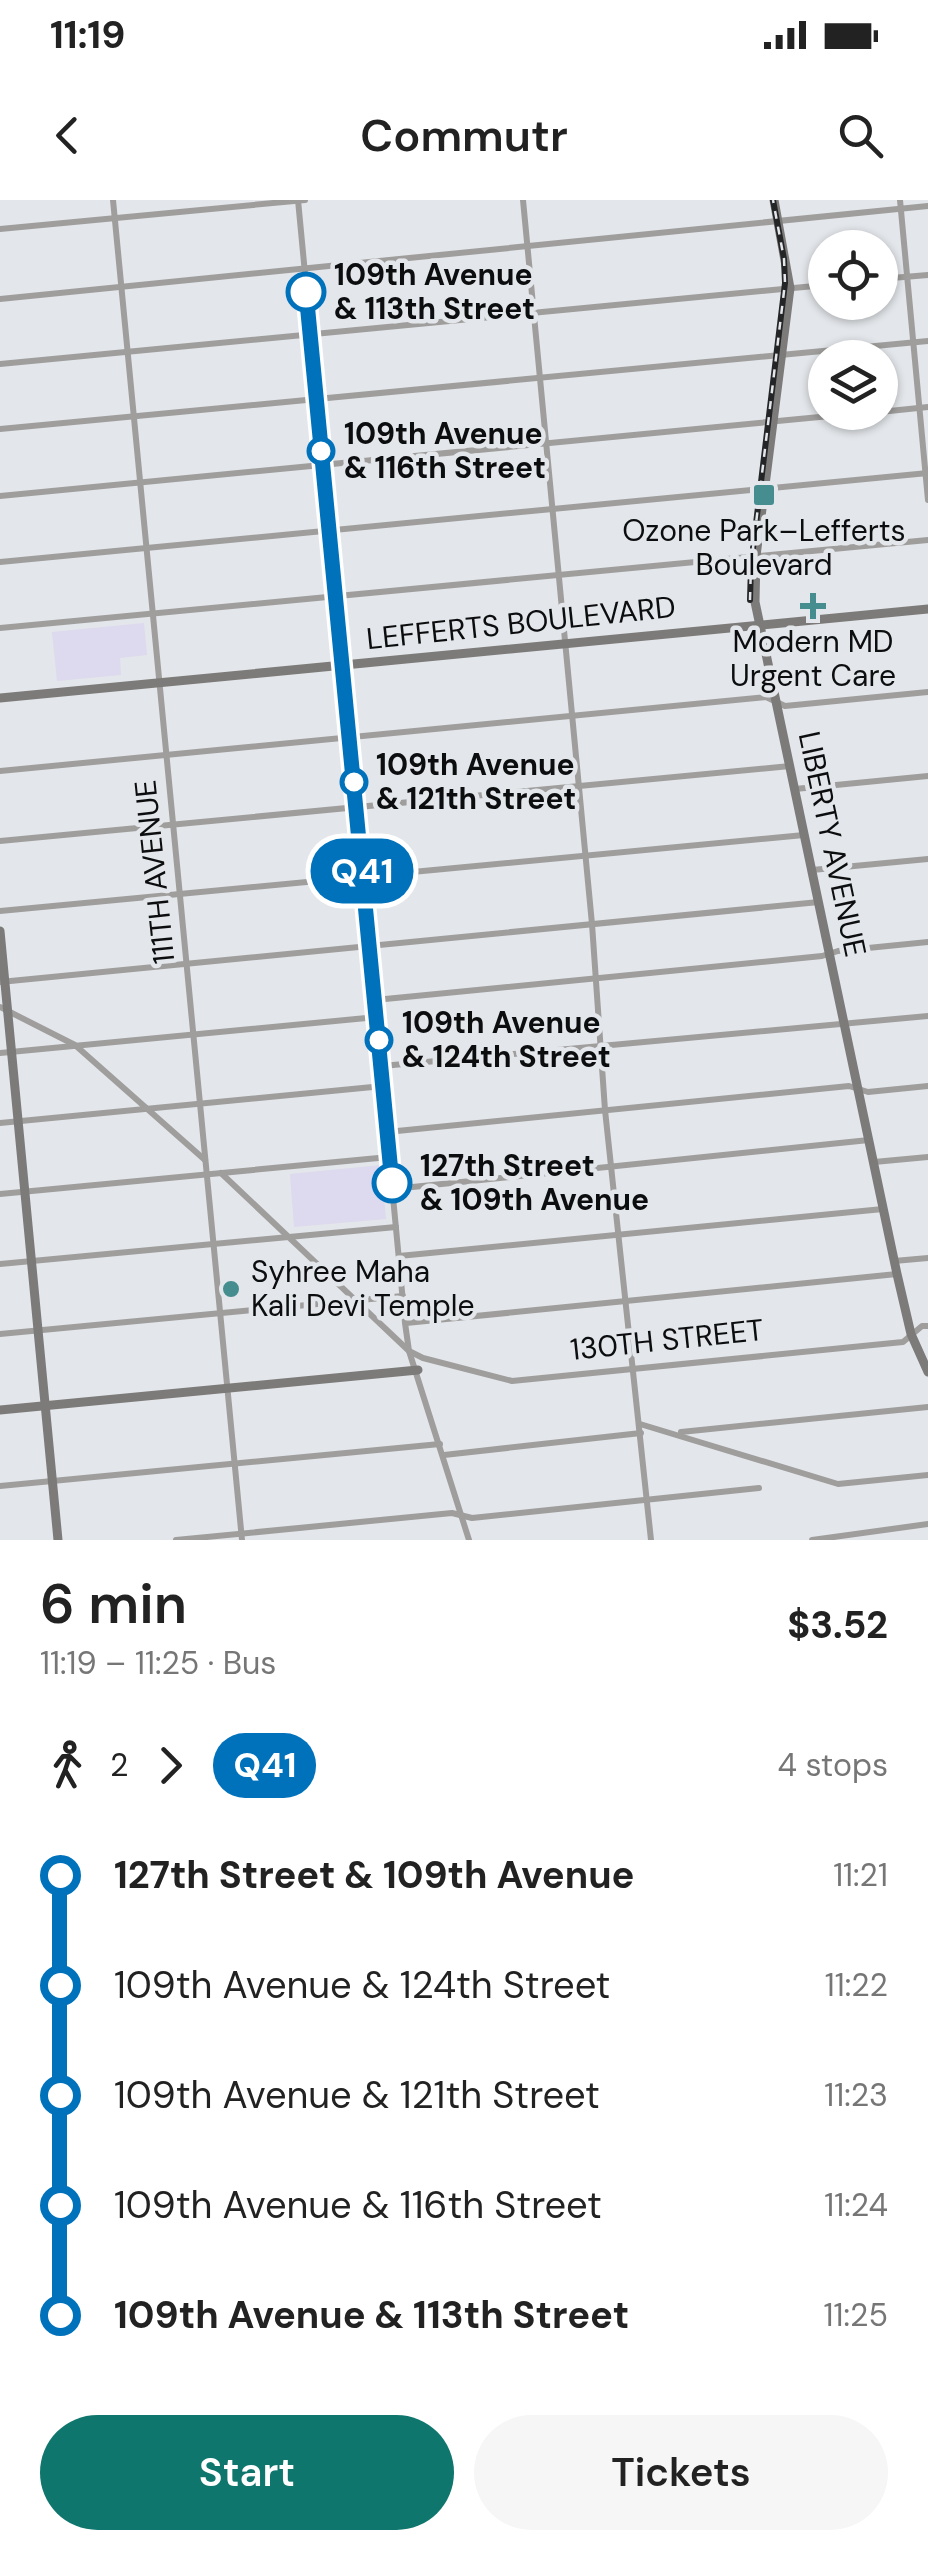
<!DOCTYPE html>
<html lang="en">
<head>
<meta charset="utf-8">
<style>
	:root { --surface:#fff; --page:#f6f6f6; --text:#222; --muted:#767676; --accent:#0f766e }
	body { margin:0; font-family:"DM Sans",sans-serif; background:var(--page); color:var(--text); height:100vh; display:flex; flex-direction:column; font-size:38px; white-space:nowrap }
	* { box-sizing:border-box; margin:0 }
	p { font-size:32px; color:var(--muted) }
	.icon { flex:none; width:55px; height:55px; fill:none; stroke:currentColor; stroke-width:2; stroke-linecap:round; stroke-linejoin:round }
	.map { position:relative; height:1340px; overflow:hidden }
	.side { display:flex; flex-direction:column; background:var(--surface); flex:1 }
	.side>* { flex:none }
	.badge { padding:0 20px; border-radius:32px; font-size:35px; line-height:65px }
	.fabs { position:absolute; left:808px; top:30px; display:grid; gap:20px }
	.fabs a { display:grid; place-items:center; width:90px; height:90px; border-radius:50%; background:var(--surface); box-shadow:0 2px 8px #0004; font-size:50px }
	.map>.badge { position:absolute; translate:-50% -50%; box-shadow:0 0 0 5px #fff }
	.legs { display:flex; align-items:center; gap:15px; height:110px; padding:0 40px; font-size:32px }
	.legs p { margin-inline-start:auto }
	.overview { display:flex; align-items:center; justify-content:space-between; height:170px; padding:0 40px }
	h1 { font-size:55px; font-weight:600; line-height:75px }
	.button { display:flex; gap:20px; margin-top:auto; padding:20px 40px }
	.button a { flex:1; height:115px; border-radius:60px; background:var(--accent); color:#fff; font-size:40px; font-weight:600; line-height:115px; text-align:center }
	.button a+a { background:var(--page); color:var(--text) }
	ul { padding:0 40px; list-style:none }
	li { display:flex; align-items:center; gap:35px; height:110px; font-size:38px }
	li i { display:grid; place-items:center; width:15px; height:100%; margin:0 12px; background:currentColor }
	li i::after { content:''; width:25px; height:25px; margin:-12px; border:8px solid; border-radius:50%; background:var(--surface) }
	li p { margin-inline-start:auto }
	li:first-child i { background:linear-gradient(#0000 50%,currentColor 0) }
	li:last-child i { background:linear-gradient(currentColor 50%,#0000 0) }
	.status { display:flex; justify-content:space-between; align-items:center; height:70px; padding:0 50px; background:var(--surface); direction:ltr }
	.status svg { height:28px; fill:currentColor }
	header { display:flex; justify-content:space-between; align-items:center; height:130px; padding:0 40px; background:var(--surface); font-size:45px; font-weight:600 }
	.map>svg:first-child { display:block }
</style>
</head>
<body>
<div class="status"><b>11:19</b><svg viewBox="0 0 49 12"><path d="M0 12V9h3v3zM5 12V6h3v6zM10 12V3h3v9zM15 12V0h3v12zM26 1h20v11H26zM47 4h2v5h-2z"/></svg></div>
<header><svg class="icon" aria-label="back" viewBox="0 0 24 24"><path d="M15 5l-7 7 7 7"/></svg>Commutr<svg class="icon" aria-label="search" viewBox="0 0 24 24"><circle cx="10" cy="10" r="6"/><path d="M15 15l6 6"/></svg></header>
<div class="map">
<svg width="928" height="1340" viewBox="0 0 928 1340">
	<rect width="100%" height="100%" fill="#e3e6ea"/>
	<g fill="#ddd9ee">
		<path d="M144,423L147,455L120,458L121,475L57,481L52,432Z"/>
		<path d="M381,965L386,1019L294,1027L290,974Z"/>
	</g>
	<g fill="none" stroke-linecap="round" stroke-linejoin="round">
		<g stroke="#9f9e9d" stroke-width="6">
			<path d="M113,0L242,1340"/>
			<path d="M298,0L405,1123L409,1151L469,1340"/>
			<path d="M523,0L592,724L605,910L651,1340"/>
			<path d="M900,0L928,300"/>
			<path d="M0,29L305,0"/>
			<path d="M880,79L928,75"/>
			<path d="M0,99L928,6"/>
			<path d="M0,164L825,85"/>
			<path d="M880,212L928,207"/>
			<path d="M0,229L928,141"/>
			<path d="M0,296L872,212"/>
			<path d="M0,362L928,273"/>
			<path d="M0,428L928,340"/>
			<path d="M0,571L766,497L785,506L928,492"/>
			<path d="M795,589L928,576"/>
			<path d="M0,641L790,566"/>
			<path d="M812,670L928,659"/>
			<path d="M0,711L804,635"/>
			<path d="M0,782L819,702"/>
			<path d="M375,800L822,756L838,751L928,742"/>
			<path d="M0,807L75,845L205,960"/>
			<path d="M0,853L377,817"/>
			<path d="M382,866L928,816"/>
			<path d="M0,923L383,886"/>
			<path d="M387,932L849,886L868,892L928,886"/>
			<path d="M874,962L928,957"/>
			<path d="M221,973L409,1151L423,1158L512,1181L903,1142L922,1126H928"/>
			<path d="M393,989L869,940"/>
			<path d="M0,994L389,957"/>
			<path d="M399,1056L883,1009"/>
			<path d="M894,1061L928,1058"/>
			<path d="M0,1064L396,1027"/>
			<path d="M406,1123L897,1074"/>
			<path d="M0,1134L403,1096"/>
			<path d="M640,1224L838,1284L928,1275"/>
			<path d="M681,1232L928,1207"/>
			<path d="M444,1255L641,1233"/>
			<path d="M0,1286L440,1244"/>
			<path d="M176,1340L452,1313L472,1318L759,1288"/>
			<path d="M812,1340L928,1324"/>
		</g>
		<g stroke="#7d7b79" stroke-width="9">
			<path d="M774,0L790,88L756,356L755,402L897,1074L911,1134L928,1172"/>
			<path d="M0,498L928,409"/>
			<path d="M0,731L58,1340"/>
			<path d="M0,1210L418,1170"/>
		</g>
		<defs>
			<path id="rail" d="M750,400L751,365L785,83L784,59L773,0"/>
		</defs>
		<use href="#rail" stroke="#242527" stroke-width="6"/>
		<use href="#rail" stroke="#e3e6ea" stroke-width="2.5" stroke-dasharray="8" stroke-linecap="butt"/>
	</g>
	<g fill="none" stroke-linecap="round" stroke-linejoin="round">
		<defs>
			<path id="line-1" d="M306,92L392,983"/>
		</defs>
		<use href="#line-1" stroke="#fff" stroke-width="22"/>
		<use href="#line-1" stroke="#0072bc" stroke-width="15"/>
	</g>
	<g fill="#fff" stroke="#0072bc" stroke-width="5">
		<circle cx="306" cy="92" r="18"/>
		<circle cx="321" cy="251" r="12"/>
		<circle cx="354" cy="582" r="12"/>
		<circle cx="379" cy="840" r="12"/>
		<circle cx="392" cy="983" r="18"/>
	</g>
	<g fill="#458d8e" stroke="#e3e6ea" stroke-width="4">
		<rect x="752" y="283" width="24" height="24" rx="5"/>
		<path d="M808 391h10v10h10v10h-10v10h-10v-10h-10v-10h10z"/>
		<circle cx="231" cy="1089" r="10"/>
	</g>
	<g text-anchor="middle" stroke-width="9" stroke-linejoin="round" paint-order="stroke">
		<g font-size="30" font-weight="bold" fill="#0c0d0e" stroke="#e3e6ea" text-anchor="start">
			<text x="334" y="85">109th Avenue<tspan x="334" dy="34">&amp; 113th Street</tspan></text>
			<text x="344" y="244">109th Avenue<tspan x="344" dy="34">&amp; 116th Street</tspan></text>
			<text x="376" y="575">109th Avenue<tspan x="376" dy="34">&amp; 121th Street</tspan></text>
			<text x="402" y="833">109th Avenue<tspan x="402" dy="34">&amp; 124th Street</tspan></text>
			<text x="420" y="976">127th Street<tspan x="420" dy="34">&amp; 109th Avenue</tspan></text>
		</g>
		<g font-size="30" fill="#0c0d0e" stroke="#e3e6ea">
			<text x="764" y="341">Ozone Park–Lefferts<tspan x="764" dy="34">Boulevard</tspan></text>
			<text x="813" y="452">Modern MD<tspan x="813" dy="34">Urgent Care</tspan></text>
			<text x="251" y="1082" text-anchor="start">Syhree Maha<tspan x="251" dy="34">Kali Devi Temple</tspan></text>
		</g>
		<g font-size="30" fill="#0c0d0e" stroke="#e3e6ea">
			<text transform="translate(521 423) rotate(-6)" y="10">LEFFERTS BOULEVARD</text>
			<text transform="translate(832 644) rotate(78)" y="10">LIBERTY AVENUE</text>
			<text transform="translate(155 672) rotate(-96)" y="10">111TH AVENUE</text>
			<text transform="translate(667 1140) rotate(-6)" y="10">130TH STREET</text>
		</g>
	</g>
</svg>
<div class="fabs">
<a><svg class="icon" aria-label="locate" viewBox="0 0 24 24"><circle cx="12" cy="12" r="6"/><path d="M12 2v4M12 18v4M2 12h4M18 12h4"/></svg></a>
<a><svg class="icon" aria-label="layers" viewBox="0 0 24 24"><path d="M12 4l9 5-9 5-9-5zM3 14l9 5 9-5"/></svg></a>
</div>
<b class="badge" style="left:362px;top:671px;background:#0072bc;color:#fff">Q41</b>
</div>
<section class="side">
<div class="overview"><div><h1>6 min</h1><p>11:19 – 11:25 · Bus</p></div><b>$3.52</b></div>
<div class="legs"><svg class="icon" aria-label="walk" viewBox="0 0 24 24"><circle cx="13" cy="4" r="2"/><path d="M13 8l-2 6 4 7M11 14l-3 7M7 12l3-4h3l4 4"/></svg>2<svg class="icon" aria-label="forward" viewBox="0 0 24 24"><path d="M9 5l7 7-7 7"/></svg><b class="badge" style="background:#0072bc;color:#fff">Q41</b><p>4 stops</p></div>
<ul>
<li><i style="color:#0072bc"></i><b>127th Street &amp; 109th Avenue</b><p>11:21</p></li>
<li><i style="color:#0072bc"></i><span>109th Avenue &amp; 124th Street</span><p>11:22</p></li>
<li><i style="color:#0072bc"></i><span>109th Avenue &amp; 121th Street</span><p>11:23</p></li>
<li><i style="color:#0072bc"></i><span>109th Avenue &amp; 116th Street</span><p>11:24</p></li>
<li><i style="color:#0072bc"></i><b>109th Avenue &amp; 113th Street</b><p>11:25</p></li>
</ul>
<div class="button"><a>Start</a><a>Tickets</a></div>
</section>
</body>
</html>
